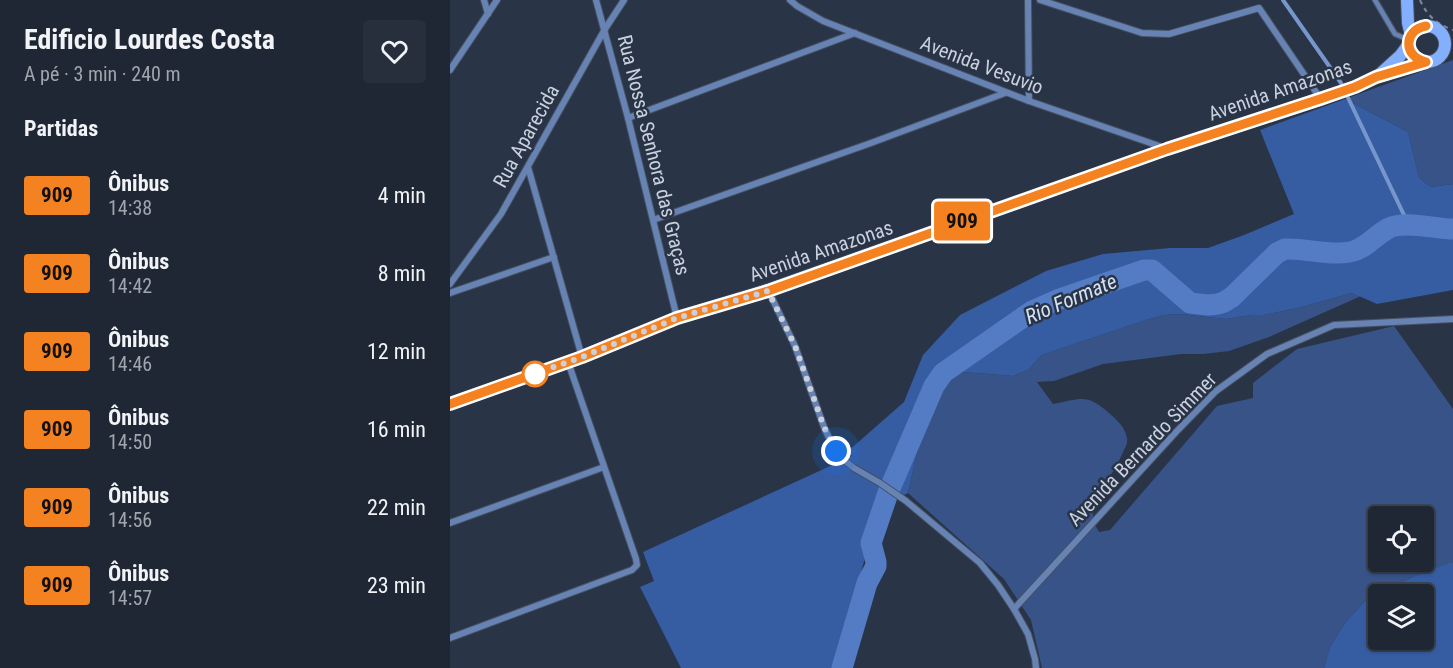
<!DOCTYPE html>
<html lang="pt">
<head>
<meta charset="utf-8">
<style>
	:root { --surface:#1f2735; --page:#272f3d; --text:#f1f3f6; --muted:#a1a5ad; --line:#3c4450 }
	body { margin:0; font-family:"Roboto Condensed",sans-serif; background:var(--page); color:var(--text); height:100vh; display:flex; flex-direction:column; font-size:22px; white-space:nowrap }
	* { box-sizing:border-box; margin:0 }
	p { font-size:20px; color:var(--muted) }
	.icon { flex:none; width:33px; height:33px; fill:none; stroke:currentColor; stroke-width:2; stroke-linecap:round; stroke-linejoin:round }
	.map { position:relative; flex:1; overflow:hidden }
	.side { display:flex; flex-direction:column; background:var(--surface); width:450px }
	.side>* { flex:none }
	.badge { padding:0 12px; border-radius:4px; font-size:21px; line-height:39px }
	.tools { position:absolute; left:918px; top:506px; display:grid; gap:12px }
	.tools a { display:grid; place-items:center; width:66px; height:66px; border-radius:6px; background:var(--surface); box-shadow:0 2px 4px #0004,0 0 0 2px var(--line); font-size:30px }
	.you { position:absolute; width:30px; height:30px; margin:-15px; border:4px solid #fff; border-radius:50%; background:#1a73e8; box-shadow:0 0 0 9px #1a73e833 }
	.map>.badge { position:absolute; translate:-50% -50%; box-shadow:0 0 0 3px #fff }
	h2 { padding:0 24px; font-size:22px; line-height:54px }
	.round { display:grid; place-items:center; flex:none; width:63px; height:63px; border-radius:6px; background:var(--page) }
	.head { display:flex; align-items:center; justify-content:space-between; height:102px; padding:0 24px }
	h1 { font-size:28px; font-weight:700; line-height:45px }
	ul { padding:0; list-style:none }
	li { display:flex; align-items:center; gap:18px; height:78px; padding:0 24px }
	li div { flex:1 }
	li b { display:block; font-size:22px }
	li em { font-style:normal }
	li .badge { min-width:66px; font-weight:700; text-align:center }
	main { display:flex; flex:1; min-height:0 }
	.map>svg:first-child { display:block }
</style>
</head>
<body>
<main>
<section class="side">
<div class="head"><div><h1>Edificio Lourdes Costa</h1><p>A pé · 3 min · 240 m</p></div><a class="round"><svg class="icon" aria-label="heart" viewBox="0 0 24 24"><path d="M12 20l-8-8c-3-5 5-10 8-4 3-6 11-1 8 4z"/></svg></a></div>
<h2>Partidas</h2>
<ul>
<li><span class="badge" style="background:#f58220;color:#111">909</span><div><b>Ônibus</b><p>14:38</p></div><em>4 min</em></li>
<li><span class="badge" style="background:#f58220;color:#111">909</span><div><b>Ônibus</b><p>14:42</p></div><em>8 min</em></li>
<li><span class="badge" style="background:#f58220;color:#111">909</span><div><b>Ônibus</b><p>14:46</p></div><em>12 min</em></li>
<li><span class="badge" style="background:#f58220;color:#111">909</span><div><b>Ônibus</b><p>14:50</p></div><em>16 min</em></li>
<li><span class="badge" style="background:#f58220;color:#111">909</span><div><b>Ônibus</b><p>14:56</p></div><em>22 min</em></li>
<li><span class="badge" style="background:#f58220;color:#111">909</span><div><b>Ônibus</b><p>14:57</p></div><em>23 min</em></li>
</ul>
</section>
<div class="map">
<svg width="1003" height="668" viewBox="0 0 1003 668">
	<rect width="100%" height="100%" fill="#293447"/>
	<g fill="#375388" fill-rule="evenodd">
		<path d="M1003,60V184L981,187L969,178L958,132L895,99Z"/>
		<path d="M902,293L911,296L819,337L779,351L754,354H731L653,364L604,381L587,382L603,404C631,399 636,393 659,413C667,420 676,428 677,439C678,443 675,448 673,452C666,471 641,500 643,520C644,524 647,528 649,532L660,530L767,406L803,398V383L847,349L944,326L1003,409V563H998L960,578L916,600L895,623L880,647L874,668H592L581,620L554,579L458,493L478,403L488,381L514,372L563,376L578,370L592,355L696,320L714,315L731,314L776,319L801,315H814L852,307ZM928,516H974V561H928Z"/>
	</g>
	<g fill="#365ca2" fill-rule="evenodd">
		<path d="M895,99L958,132L969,178L981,187L1003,184V290L927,304L902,293L852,307L814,315H801L776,319L731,314L714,315L696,320L592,355L578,370L563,376L514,372L488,381L478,403L458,493L454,495L453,497L434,482L387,668H231L190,587L204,581L193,552L402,456L397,452L454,402L473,355L510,315L596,271L653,254L720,248H758L794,235L844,214L810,130Z"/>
		<path d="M998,563H1003V668H874L880,647L895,623L916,600L960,578ZM928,594H974V639H928Z"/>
	</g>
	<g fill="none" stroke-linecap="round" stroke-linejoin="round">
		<path stroke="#7796cc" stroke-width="4" d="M833,0L891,83L954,215L953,224"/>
		<path stroke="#537cc5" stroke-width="21" d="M392,668L417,583L426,566V562L421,543L438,493L484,386L493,373L582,311L607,300L694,270H702L740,303L758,305L768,304L774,302L782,297L827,253L835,249C857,248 879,256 900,252C916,249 925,235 939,228C954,220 986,229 1003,229"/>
		<defs>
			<path id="lane" d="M925,0L945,34L959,40"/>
			<g id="street">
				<path d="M34,0L38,14"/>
				<path d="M146,0L178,118L227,318"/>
				<path d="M340,0L347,6L373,21L579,101L715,148"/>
				<path d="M578,0L579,101"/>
				<path d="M590,0L692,33L719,34L809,8L870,98"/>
				<path d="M0,70L47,0"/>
				<path d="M178,118L405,33"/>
				<path d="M78,167L132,357"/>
				<path d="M203,220L421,143L555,93"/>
				<path d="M0,284L51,214L155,29L174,0"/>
				<path d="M318,290L345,346L374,427L385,451L394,460L404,468L430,483L456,501L530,563L548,585L564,609L578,634L585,659L586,668"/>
				<path d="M0,293L104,257"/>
				<path d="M0,523L154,467"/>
				<path d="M564,609L726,432L766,391L817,354L884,325L1003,319"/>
				<path d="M0,638L182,570L187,565L186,559L118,362"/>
			</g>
			<g id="secondary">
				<path d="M957,0L958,23L961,36"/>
				<circle cx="977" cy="44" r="18"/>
				<path d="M929,75L950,56L959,44"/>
				<path d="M0,404L132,357L227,318L318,290L717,149L870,99L905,87L925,77L976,62"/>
			</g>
		</defs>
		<use href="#lane" stroke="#465062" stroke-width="7"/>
		<use href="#street" stroke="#465062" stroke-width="8"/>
		<use href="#secondary" stroke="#465062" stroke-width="14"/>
		<path stroke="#7e8797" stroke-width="2" stroke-dasharray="4.5 4.5" stroke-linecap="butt" d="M970,0C977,16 987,24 1003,30"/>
		<use href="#lane" stroke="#6783b4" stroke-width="4.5"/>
		<use href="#street" stroke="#6783b4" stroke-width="6"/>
		<use href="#secondary" stroke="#83affd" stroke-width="12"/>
	</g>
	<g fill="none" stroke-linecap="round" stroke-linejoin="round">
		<defs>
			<path id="line" d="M0,404L132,357L227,318L318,291L717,149L870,99L905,87L926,77L976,62C953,57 953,30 976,26"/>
		</defs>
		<use href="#line" stroke="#fff" stroke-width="14"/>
		<use href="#line" stroke="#f58220" stroke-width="9"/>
		<path stroke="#cad1de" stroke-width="6" stroke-dasharray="0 10.8" d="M85,374H84L132,357L227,318L318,291L345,346L374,427L386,451"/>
	</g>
	<circle fill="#fff" stroke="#f58220" stroke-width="3" cx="85" cy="374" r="12"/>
	<g text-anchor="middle" stroke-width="5" stroke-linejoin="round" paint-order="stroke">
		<g font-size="20" fill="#cad1de" stroke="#293447">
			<text transform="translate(532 65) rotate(21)" y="7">Avenida Vesuvio</text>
			<text transform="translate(830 90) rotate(-19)" y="7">Avenida Amazonas</text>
			<text transform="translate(76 136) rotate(-61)" y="7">Rua Aparecida</text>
			<text transform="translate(204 155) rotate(76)" y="7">Rua Nossa Senhora das Graças</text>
			<text transform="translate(371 251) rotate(-19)" y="7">Avenida Amazonas</text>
			<text transform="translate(692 449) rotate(-46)" y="7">Avenida Bernardo Simmer</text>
		</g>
		<g font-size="21" font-style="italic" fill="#d5e1f5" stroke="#293447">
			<text transform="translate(621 299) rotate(-23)" y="7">Rio Formate</text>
		</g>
	</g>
</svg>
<div class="tools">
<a><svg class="icon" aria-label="locate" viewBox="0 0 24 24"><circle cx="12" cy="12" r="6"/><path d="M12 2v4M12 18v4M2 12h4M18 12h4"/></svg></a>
<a><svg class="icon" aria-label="layers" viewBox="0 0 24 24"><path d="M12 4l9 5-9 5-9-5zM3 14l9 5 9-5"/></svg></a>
</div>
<div class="you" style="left:386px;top:451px"></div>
<b class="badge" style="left:512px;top:221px;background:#f58220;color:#111">909</b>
</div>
</main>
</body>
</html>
